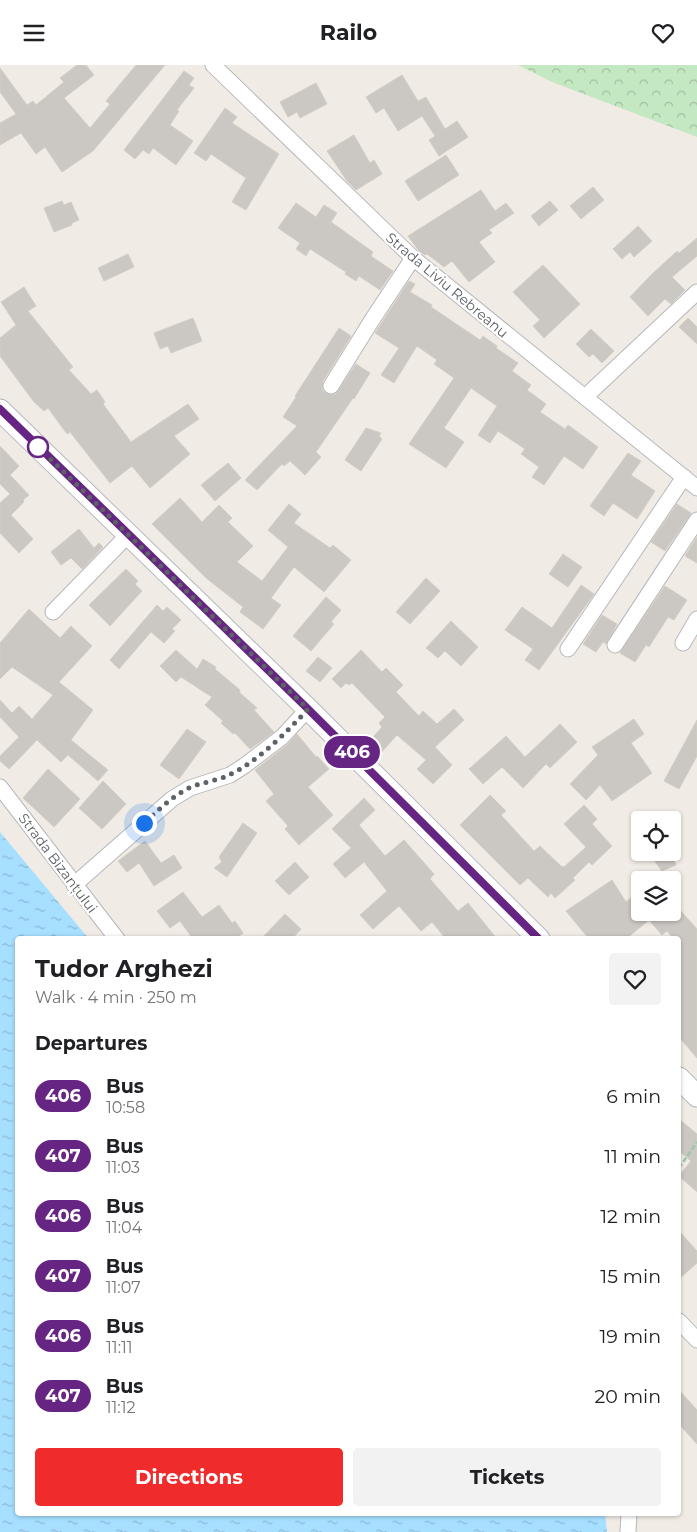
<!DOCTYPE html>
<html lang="en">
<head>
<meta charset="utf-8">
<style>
	:root { --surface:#fff; --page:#f2f2f2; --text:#202124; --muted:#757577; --accent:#f02b2b }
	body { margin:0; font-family:Montserrat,sans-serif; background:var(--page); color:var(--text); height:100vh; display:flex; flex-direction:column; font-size:19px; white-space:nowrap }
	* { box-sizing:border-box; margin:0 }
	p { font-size:16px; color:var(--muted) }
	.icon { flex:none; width:28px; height:28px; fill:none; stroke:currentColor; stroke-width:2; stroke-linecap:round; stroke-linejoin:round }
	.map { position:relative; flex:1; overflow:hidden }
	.drawer { position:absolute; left:15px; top:871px; width:666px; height:580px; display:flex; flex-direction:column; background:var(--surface); border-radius:5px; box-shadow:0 1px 4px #0004 }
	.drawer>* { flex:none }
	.badge { padding:0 10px; border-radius:16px; font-size:18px; line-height:32px }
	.tools { position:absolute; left:631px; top:746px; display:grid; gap:10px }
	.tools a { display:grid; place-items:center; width:50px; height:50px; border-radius:5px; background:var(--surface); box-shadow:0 1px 4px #0004; font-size:25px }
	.you { position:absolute; width:25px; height:25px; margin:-12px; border:4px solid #fff; border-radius:50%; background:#1a73e8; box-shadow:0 0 0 8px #1a73e833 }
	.map>.badge { position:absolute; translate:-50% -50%; box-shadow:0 0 0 2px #fff }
	h2 { padding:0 20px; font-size:19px; line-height:45px }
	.round { display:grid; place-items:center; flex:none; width:52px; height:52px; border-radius:5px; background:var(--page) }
	.overview { display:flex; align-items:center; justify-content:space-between; height:85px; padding:0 20px }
	h1 { font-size:24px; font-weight:700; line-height:38px }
	.cta { display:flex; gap:10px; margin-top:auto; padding:10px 20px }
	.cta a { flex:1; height:58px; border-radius:5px; background:var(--accent); color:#fff; font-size:20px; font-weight:700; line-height:58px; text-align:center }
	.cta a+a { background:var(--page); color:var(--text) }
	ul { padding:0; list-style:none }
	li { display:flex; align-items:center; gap:15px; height:60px; padding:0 20px }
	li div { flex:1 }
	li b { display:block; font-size:19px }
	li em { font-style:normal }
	li .badge { min-width:55px; font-weight:700; text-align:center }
	header { display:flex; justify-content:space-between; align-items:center; height:65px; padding:0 20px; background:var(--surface); font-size:22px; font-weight:700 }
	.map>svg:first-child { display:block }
</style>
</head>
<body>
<header><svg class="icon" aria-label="menu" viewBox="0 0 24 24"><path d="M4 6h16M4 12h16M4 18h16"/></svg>Railo<svg class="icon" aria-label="heart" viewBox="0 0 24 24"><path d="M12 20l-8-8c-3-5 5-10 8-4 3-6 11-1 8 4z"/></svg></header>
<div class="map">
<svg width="697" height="1467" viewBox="0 0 697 1467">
	<defs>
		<pattern id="forest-crowns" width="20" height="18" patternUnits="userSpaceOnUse" patternTransform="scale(1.25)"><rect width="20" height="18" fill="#c4e8c1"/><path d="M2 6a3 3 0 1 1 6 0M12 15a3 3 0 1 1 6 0" fill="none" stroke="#a2bfa1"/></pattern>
		<pattern id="water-ripples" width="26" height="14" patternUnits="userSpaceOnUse" patternTransform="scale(1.25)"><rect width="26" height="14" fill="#a6dfff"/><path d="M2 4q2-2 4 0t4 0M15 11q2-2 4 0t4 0" fill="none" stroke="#8ab8d2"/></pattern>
	</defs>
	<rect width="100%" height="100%" fill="#f0ece5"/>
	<path fill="url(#forest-crowns)" d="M518,0H697V72L552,17Z"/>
	<path fill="url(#water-ripples)" d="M0,767L89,874H18V1449H605L607,1467H0Z"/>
	<g fill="#cbc7c2" stroke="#d5cec3">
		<path d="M77,0H86L94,10L64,33L90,63L110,39L106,36L136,0H165L93,86L62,107L45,82L36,89L21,68L0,80V58L16,49L0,27V3L27,40L33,36L36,40L64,17L60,13Z"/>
		<path d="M184,6L194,13L189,20L194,23L177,45L179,46L170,60L193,76L176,100L153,83L149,89L143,85L135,94L124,85Z"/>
		<path d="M402,10L418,36L426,32L445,64L457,56L468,72L439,91L429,75L435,71L422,51L398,66L384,43L376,48L366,32Z"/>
		<path d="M316,18L327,39L300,53L297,47L288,52L280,37Z"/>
		<path d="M225,43L237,52L232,58L279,89L246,145L232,137L246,113L211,89L206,96L194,88Z"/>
		<path d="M354,70L370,98L374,95L382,109L356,125L347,116L327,86Z"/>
		<path d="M446,90L459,110L418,136L405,116Z"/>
		<path d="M593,122L604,135L581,154L570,141Z"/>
		<path d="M481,125L495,146L506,138L514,148L489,165L492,168L479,177L495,197L469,217L452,196L444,202L427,189L425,190L419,186L408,171Z"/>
		<path d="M62,136L64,140L71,137L79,155L72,158V160L54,167L44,143Z"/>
		<path d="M550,136L558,145L539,161L531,151Z"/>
		<path d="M296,138L316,152L324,140L337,148L331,157L373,187L371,191L393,206L380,225L359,211L356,216L345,209L346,207L310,184L306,191L296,184L300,178L278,163Z"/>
		<path d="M638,161L652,176L634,192L630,187L622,194L613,184Z"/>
		<path d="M697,173V191L672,212L685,225L671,239L665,234L648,251L630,232L651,210L677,186L679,188Z"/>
		<path d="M128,189L134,202L104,216L98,203Z"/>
		<path d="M543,200L580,239L544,273L533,261L540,255L513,227Z"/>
		<path d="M409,216L415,219L410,227L432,240L431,242L480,275L483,271L497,281L496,283L518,298L512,306L531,320L527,325L546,339L540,347L565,364L568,360L598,382L583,404L564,391L544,420L532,412L539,402L521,389L525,384L498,366L490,378L478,370L497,341L471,323L444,363L464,377L446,403L409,379L454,313L434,299L437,295L417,281L394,318L381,310L399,283L375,268Z"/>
		<path d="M24,222L36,241L28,246L73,302L69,305L91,329L97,325L105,337L103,339L131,377L188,339L199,354L174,371L190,389L150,423L132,401L110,418L70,367L67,369L48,343L44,346L34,337L0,291V273L16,260L1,237Z"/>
		<path d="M193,253L202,276L171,288L168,281L160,284L154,268Z"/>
		<path d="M688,253L697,262V279L679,262Z"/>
		<path d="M339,263L351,271L323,316L322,321L323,326L330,330L336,329L356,299L370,308L354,334L353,333L316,387L321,392L305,410L290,396L284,401L282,399L257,425L245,415L297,361L283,352L296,332L295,331Z"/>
		<path d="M591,264L614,286L602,298L593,289L589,292L576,279Z"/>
		<path d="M366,363L381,368L379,371L382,374L361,406L345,395Z"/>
		<path d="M0,381L19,401L10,410L29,430L23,435L24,437L11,450L33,474L19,488L0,468V438L10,429L0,419Z"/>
		<path d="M628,388L641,396L631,410L655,426L637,454L613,438L604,451L590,441Z"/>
		<path d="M228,398L241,413L215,436L201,420Z"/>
		<path d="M180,433L202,457L219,440L232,453L228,457L253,481L237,497L262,516L288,482L268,465L289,439L301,449L294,458L330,483L333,480L351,495L324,527L294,502L271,533L281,540L263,564L240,547L243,542L206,513L152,459Z"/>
		<path d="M677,439L691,448L665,486L651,477Z"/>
		<path d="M79,464L94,483L99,478L103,482L82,504L71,493L61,500L51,487Z"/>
		<path d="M697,472V498L685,491Z"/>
		<path d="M563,489L582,502L568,522L549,509Z"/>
		<path d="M126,504L138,516L135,519L142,526L110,561L89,540Z"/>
		<path d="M426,513L440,526L410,559L396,547Z"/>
		<path d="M581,520L594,529L539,605L525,595L533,584L505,565L522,542L552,563Z"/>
		<path d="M665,521L687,535L674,555L668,552L649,582L646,580L635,597L620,588Z"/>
		<path d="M326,532L341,545L331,557L334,559L311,586L293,571Z"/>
		<path d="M157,540L163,546L167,542L181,555L172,564L175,566L164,578L151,567L119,604L110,595Z"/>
		<path d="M29,544L60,573L71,561L92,581L59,617L93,645L71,675L108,705L98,716L68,690L61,697L37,675L9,704L0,696V691L19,672L0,652V635L12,648L19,641L32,654L53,630L12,602L0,614V578Z"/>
		<path d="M602,550L617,559L606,579L603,577L596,587L583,579Z"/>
		<path d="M451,556L478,582L461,601L445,586L438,593L426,583Z"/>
		<path d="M176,585L197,604L203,594L216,602L215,604L240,625L239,627L257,643L254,645L274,667L250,684L235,668L233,669L221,658L223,656L205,640L212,632L181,612L176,617L160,601Z"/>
		<path d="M361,585L382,607L386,603L403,620L396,627L419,651L423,646L437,659L454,644L464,655L435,682L452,700L433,719L417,704L426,695L397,670L379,690L367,679L382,662L379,658L385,652L352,618L349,620L346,618L341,623L332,614Z"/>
		<path d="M318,592L332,603L320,617L306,606Z"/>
		<path d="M634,654L644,669L631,678L652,708L612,736L600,720L586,735L570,719L598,690L592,682Z"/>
		<path d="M697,655V691L679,724L664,716Z"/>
		<path d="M560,659L577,677L550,703L546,699L523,723L502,702L483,719L469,704L506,671L525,692Z"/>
		<path d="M187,664L206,677L179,714L160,700Z"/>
		<path d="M297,669L316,692L317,691L329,704L308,722L333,750L299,780L285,764L288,761L266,736L274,729L255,705L288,679Z"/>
		<path d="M48,704L80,734L54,762L23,733Z"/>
		<path d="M103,716L126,739L102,764L79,743Z"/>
		<path d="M490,730L506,746L501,750L534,786L540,781L562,802L563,801L564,802L586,782L564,759L584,740L597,754L592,759L612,781L592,800L589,797L573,813L575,815L555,833L551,828L548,832L528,813L520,820L460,760Z"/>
		<path d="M364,733L375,745L359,760L385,791L404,775L434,809L430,814L458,846L468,838L497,874H446L432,857L421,866L399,841L373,864L360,850L387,826L364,797L345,813L333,799L351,783L332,764Z"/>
		<path d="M243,758L257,768L227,812L214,803L222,797L219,792Z"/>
		<path d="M145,776L161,798L174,790L182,803L154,821L139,798L127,807L118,796Z"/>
		<path d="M666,788H670L676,800L662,806L653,794Z"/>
		<path d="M295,797L309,812L289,830L275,816Z"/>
		<path d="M612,815L626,837L640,825V848H672L675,844H679L697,864V993L679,972V874H674L667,866L662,870L649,855L626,874H589L566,846Z"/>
		<path d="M183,827L202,852L219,840L232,858L235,856L243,868L235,874H193L180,856L170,863L157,846Z"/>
		<path d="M285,849L301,864L292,874H261Z"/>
		<path d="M679,1054L697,1069V1127L679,1111L691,1096L679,1086Z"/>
		<path d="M679,1166L697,1186V1198L679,1214Z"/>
		<path d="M679,1325L697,1345V1379L679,1359Z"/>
	</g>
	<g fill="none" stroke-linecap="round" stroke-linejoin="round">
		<defs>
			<g id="minor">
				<path d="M213,0L413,193L697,423"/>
				<path d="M331,321L372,255L413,193"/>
				<path d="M585,332L697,227"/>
				<path d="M53,547L128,470"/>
				<path d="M683,578L697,554"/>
				<path d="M615,580L697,455"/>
				<path d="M568,584L684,412"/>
				<path d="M0,722L117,874"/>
				<path d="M74,820L172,734L190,723L230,710L244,701L282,672L308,644"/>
				<path d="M679,1256L697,1275"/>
				<path d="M628,1467L629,1449"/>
			</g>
			<g id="secondary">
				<path d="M0,345L308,644L539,874"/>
				<path d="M679,1013L697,1031"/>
			</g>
		</defs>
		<use href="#minor" stroke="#b5b8bc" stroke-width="17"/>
		<use href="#secondary" stroke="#b6babf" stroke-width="23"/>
		<path stroke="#99caa3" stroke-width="2.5" stroke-dasharray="5 2.5" stroke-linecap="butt" d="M679,1103L697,1077"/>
		<use href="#minor" stroke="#fff" stroke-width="15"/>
		<use href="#secondary" stroke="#fff" stroke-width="21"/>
	</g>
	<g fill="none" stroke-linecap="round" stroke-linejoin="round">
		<defs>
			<path id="line" d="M0,344L308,644L539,874"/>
		</defs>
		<use href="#line" stroke="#fff" stroke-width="11"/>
		<use href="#line" stroke="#662483" stroke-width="8"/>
		<path stroke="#5d6266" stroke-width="5" stroke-dasharray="0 9" d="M38,382L308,644C288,666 257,697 229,710C217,716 202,717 189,723C172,731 158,746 144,758"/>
	</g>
	<circle fill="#fff" stroke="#662483" stroke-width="2.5" cx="38" cy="382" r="10"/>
	<g text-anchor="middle" stroke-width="4.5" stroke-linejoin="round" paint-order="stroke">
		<g font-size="14" fill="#5d6266" stroke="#fff">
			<text transform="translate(447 220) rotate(40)" y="5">Strada Liviu Rebreanu</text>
			<text transform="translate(58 798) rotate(53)" y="5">Strada Bizanțului</text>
		</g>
	</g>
</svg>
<div class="tools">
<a><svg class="icon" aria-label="locate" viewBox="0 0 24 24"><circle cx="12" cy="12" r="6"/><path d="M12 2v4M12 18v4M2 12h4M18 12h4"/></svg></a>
<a><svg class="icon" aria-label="layers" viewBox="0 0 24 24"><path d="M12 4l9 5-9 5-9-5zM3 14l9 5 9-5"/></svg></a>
</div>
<div class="you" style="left:144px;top:758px"></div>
<b class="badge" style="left:352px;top:687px;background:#662483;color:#fff">406</b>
<section class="drawer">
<div class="overview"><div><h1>Tudor Arghezi</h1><p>Walk · 4 min · 250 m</p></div><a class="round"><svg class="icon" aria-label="heart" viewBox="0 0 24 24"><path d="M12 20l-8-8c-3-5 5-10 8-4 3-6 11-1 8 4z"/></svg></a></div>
<h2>Departures</h2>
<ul>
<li><span class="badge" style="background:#662483;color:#fff">406</span><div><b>Bus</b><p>10:58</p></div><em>6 min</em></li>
<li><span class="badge" style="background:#662483;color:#fff">407</span><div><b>Bus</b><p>11:03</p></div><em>11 min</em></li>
<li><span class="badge" style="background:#662483;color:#fff">406</span><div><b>Bus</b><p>11:04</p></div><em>12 min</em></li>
<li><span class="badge" style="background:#662483;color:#fff">407</span><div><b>Bus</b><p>11:07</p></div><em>15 min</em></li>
<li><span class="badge" style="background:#662483;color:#fff">406</span><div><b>Bus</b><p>11:11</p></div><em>19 min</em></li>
<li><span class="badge" style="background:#662483;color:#fff">407</span><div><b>Bus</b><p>11:12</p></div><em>20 min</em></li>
</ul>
<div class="cta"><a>Directions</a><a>Tickets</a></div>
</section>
</div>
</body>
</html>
